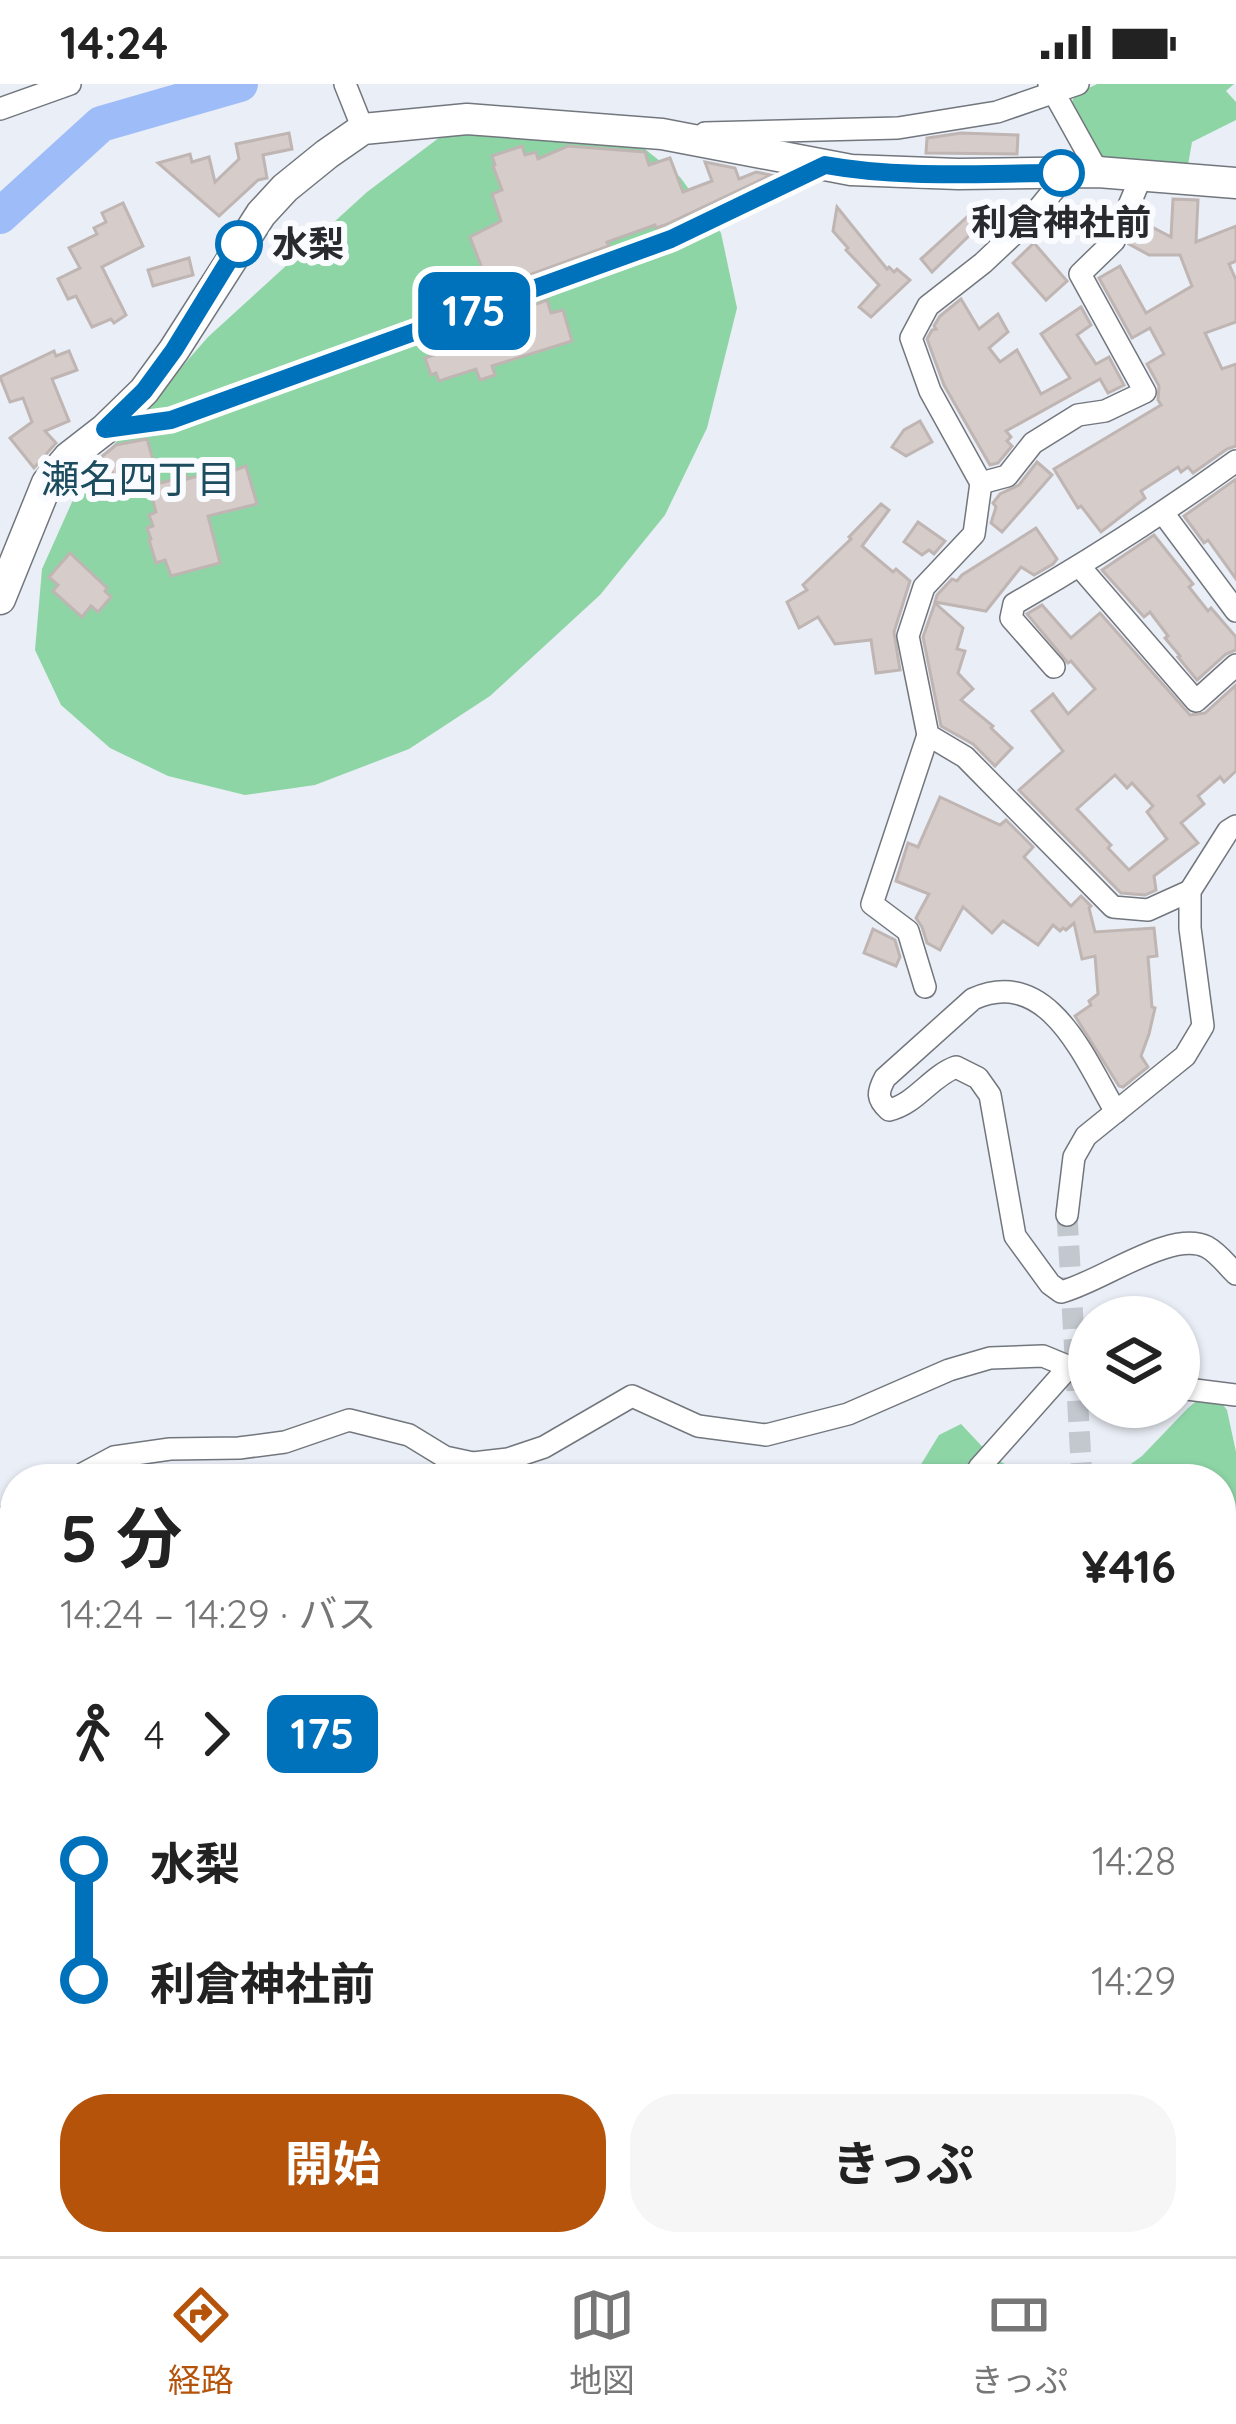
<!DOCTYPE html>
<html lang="ja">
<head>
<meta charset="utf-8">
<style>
	:root { --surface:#fff; --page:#f6f6f6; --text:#222; --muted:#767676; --line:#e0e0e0; --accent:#b45309 }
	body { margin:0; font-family:Quicksand,"Noto Sans JP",sans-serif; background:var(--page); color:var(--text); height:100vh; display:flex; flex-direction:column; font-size:45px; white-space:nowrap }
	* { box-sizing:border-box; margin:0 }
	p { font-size:39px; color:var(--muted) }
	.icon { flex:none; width:66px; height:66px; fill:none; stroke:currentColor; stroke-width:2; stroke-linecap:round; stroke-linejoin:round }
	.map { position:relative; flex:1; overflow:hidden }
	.details { position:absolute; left:0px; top:1380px; width:1236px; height:792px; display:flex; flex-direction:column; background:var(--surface); border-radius:48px 48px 0 0; box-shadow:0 3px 9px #0004 }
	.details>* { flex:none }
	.badge { padding:0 24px; border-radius:18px; font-size:42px; line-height:78px }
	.controls { position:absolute; left:1068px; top:1212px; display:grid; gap:24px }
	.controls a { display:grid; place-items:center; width:132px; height:132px; border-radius:50%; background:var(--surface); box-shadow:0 3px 9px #0004; font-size:60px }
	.map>.badge { position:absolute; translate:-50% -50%; box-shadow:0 0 0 6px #fff }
	.legs { display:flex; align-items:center; gap:18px; height:132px; padding:0 60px; font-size:39px }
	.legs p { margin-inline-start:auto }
	.head { display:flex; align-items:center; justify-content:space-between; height:204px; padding:0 60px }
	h1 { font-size:66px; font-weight:700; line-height:90px }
	.action { display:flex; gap:24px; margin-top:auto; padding:24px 60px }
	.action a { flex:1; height:138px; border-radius:48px; background:var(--accent); color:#fff; font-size:48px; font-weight:700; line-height:138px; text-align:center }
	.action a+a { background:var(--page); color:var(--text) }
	ul { padding:0 60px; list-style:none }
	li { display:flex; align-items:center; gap:42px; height:120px; font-size:45px }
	li i { display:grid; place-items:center; width:18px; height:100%; margin:0 15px; background:currentColor }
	li i::after { content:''; width:30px; height:30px; margin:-15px; border:9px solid; border-radius:50%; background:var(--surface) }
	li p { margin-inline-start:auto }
	li:first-child i { background:linear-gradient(#0000 50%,currentColor 0) }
	li:last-child i { background:linear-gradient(currentColor 50%,#0000 0) }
	.status { display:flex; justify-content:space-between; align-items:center; height:84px; padding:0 60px; background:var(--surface); direction:ltr }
	.status svg { height:33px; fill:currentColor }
	.tab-bar { display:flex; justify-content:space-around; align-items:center; height:168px; border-top:3px solid var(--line); background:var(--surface); font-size:33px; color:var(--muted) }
	.tab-bar a { display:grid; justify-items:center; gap:6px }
	.tab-bar .current { color:var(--accent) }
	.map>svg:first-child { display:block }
</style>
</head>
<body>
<div class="status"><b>14:24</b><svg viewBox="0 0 49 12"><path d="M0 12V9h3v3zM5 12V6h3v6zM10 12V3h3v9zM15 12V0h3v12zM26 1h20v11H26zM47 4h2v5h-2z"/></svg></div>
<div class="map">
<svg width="1236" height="2172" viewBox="0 0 1236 2172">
	<rect width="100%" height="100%" fill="#eaeef6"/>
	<g fill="#8ed5a6">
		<path d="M1097,0H1234L1226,7L1236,18V36L1192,58L1187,87C1166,85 1129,85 1110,78C1098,74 1067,28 1073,15C1077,8 1090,4 1097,0Z"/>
		<path d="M448,47L636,58L680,93L721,149L737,224L707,344L665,431L600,511L490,612L409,665L315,701L245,711L168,692L110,664L61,621L35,566L42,485L81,398L208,253L367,108Z"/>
		<path d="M1211,1305L1227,1326L1236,1368V1531L1230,1546L1221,1550V1395H1110L1142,1372L1188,1324Z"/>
		<path d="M961,1340L992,1373L1032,1395H912L939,1351Z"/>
	</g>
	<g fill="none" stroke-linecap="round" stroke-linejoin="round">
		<path stroke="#9dbcf8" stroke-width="36" d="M0,132L101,40L240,0"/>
	</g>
	<g fill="#d6ccca" stroke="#bfb5b3" stroke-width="3" fill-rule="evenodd">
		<path d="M289,49L292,65L263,71L267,94L258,96L219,132L158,79L190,70L192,78L209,73L215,98L239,75L236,60Z"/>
		<path d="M961,49L1018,51L1017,70L926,69L927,54Z"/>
		<path d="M522,62L525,71L536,68L538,75L568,62L645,68L649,81L670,74L683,108L712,97L705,78L735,84L739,95L756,88L771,91L665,141L656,144L655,141L607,158L609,162L490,205L470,153L501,137L492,110L502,106L493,82L495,81L492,72Z"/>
		<path d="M1173,115L1198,116L1196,158L1236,142V177L1229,180L1236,196V238L1205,249L1222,285L1236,280V362L1227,365L1193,389L1188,383L1181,388L1178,383L1141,407L1145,414L1101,448L1081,422L1078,424L1054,385L1161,321L1158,316L1159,302L1147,280L1164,270L1150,244L1132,254L1099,194L1120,182L1146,229L1192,202L1180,171H1149L1129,160L1139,136L1171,153Z"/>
		<path d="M123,119L143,162L102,183L126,231L114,239L111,235L92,243L76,212L68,215L58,195L80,184L69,164L97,150L94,144L106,138L102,129Z"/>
		<path d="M837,123L887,185L889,183L894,188L897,185L910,196L871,233L859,223L879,201L846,166L848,164L833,147Z"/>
		<path d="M968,132L978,143L932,188L921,175Z"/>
		<path d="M1034,159L1067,197L1046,216L1013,179Z"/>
		<path d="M189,174L193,191L153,202L148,186Z"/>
		<path d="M961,215L979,245L998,230L1008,248L989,264L1000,278L1017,266L1041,310L1070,294L1041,250L1081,223L1091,241L1077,251L1096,280L1109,273L1124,301L1108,309L1100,295L1006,347L1011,353L1007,357L1012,362L998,379L990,381L944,301L927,255L932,246L936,245L934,242L940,232Z"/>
		<path d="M547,216L551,229L563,226L572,257L492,282L495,291L480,296L476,285L439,297L436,289L431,291L425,274L471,258L467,247Z"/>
		<path d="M54,267L56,272L69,267L77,286L52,295L69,337L45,347L56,359L34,384L10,354L32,338L23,314L10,318L0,293Z"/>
		<path d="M920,337L932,358L906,372L892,363L904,346Z"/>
		<path d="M147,355L159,396L119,408L111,384L88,404L78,392L116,361Z"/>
		<path d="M1037,378L1052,391L1002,448L991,439L996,423L993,419L1000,410L1019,401Z"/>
		<path d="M234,382L235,386L246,382L257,420L208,432L220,479L171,492L165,476L156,479L149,456L151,455L147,444L153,442L149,431L156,428L149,402L187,392V395Z"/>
		<path d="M1236,395V495L1208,456L1204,459L1184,432Z"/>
		<path d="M881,420L889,426L862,462L893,488L896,485L910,497L894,548L900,586L876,589L871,556L835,560L818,533L799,544L787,518L807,506L803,501L851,455L849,453Z"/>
		<path d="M918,438L945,457L934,470L929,466L922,471L904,458Z"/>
		<path d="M1036,444L1057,475L1053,480L1034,491L1021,483L986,527L935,518L937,511L952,495L957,497L962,491Z"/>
		<path d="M1154,451L1193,500L1189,503L1208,527L1211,524L1236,553V566L1226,570L1197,596L1178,573L1180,572L1165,554L1168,552L1150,528L1144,533L1102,486Z"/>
		<path d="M70,469L107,504L105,507L111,513L98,528L91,522L82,533L53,507L58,501L49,493Z"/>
		<path d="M935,519L963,544L957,565L965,567L958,589L973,605L961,616L993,642L991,644L1012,664L995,682L973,660L941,642L923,553Z"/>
		<path d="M1042,521L1071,554L1100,529L1190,631L1205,629L1236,601V687L1224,698L1220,693L1198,712L1204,720L1181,739L1198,759L1154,792L1156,806L1145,811L1121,809L1019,706L1063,667L1032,627L1053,610L1068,630L1095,605L1071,577L1068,579L1027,530ZM1115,691L1127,704L1132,699L1153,722L1147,728L1167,755L1129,786L1108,764L1111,761L1077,725Z"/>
		<path d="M940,713L1000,741L1006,736L1033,763L1024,773L1042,792L1071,822L1081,812L1091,822L1089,824L1095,848L1154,844L1157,872L1148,873L1152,923L1155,924L1149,950L1141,972L1148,983L1123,1003L1119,1002L1075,932L1091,921L1089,917L1098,910L1095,872L1082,875L1074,839L1066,846L1063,844L1060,847L1053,841L1038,861L1003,837L992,849L963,823L940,866L927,859L922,843L916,834L929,810L896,797L908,759L918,763Z"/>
		<path d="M873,845L895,856L900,873L896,882L864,869Z"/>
		<path d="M242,2157H399L406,2172H249Z"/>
		<path d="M528,2157H854L860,2172H534Z"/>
	</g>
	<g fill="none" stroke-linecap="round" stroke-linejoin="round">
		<path stroke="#c3c7ce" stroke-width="21" stroke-dasharray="21 10" stroke-linecap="butt" d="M1067,1131L1082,1395"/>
		<defs>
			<g id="street">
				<path d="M345,0L363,45"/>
				<path d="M1049,0L1098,88"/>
				<path d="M0,25L70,0"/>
				<path d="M705,49L898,44L997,28L1078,0"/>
				<path d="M1068,89L1030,135L983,179L928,222L911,254L930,307L981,399L974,450L924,503L908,552L928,651L965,673L1113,823L1148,826L1190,807"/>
				<path d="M107,345L171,336L671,155L824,82"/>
				<path d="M981,399L1007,392L1033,359L1078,331L1105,327L1145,308L1080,190L1114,157L1141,93"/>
				<path d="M1163,429L1236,527"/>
				<path d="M1080,483L1196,617L1236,581"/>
				<path d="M1054,583L1011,534L1014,520C1091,476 1164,429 1236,377"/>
				<path d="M925,903L908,847L872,820L928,651"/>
				<path d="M1116,1028C1085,976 1049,881 973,915L885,994C877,1009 877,1015 889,1026C916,1020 931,992 956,983L978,994L990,1011L1015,1152L1050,1200L1061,1208C1101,1198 1171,1145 1207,1163C1218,1169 1227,1181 1236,1190"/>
				<path d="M1067,1131L1074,1073L1086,1052L1185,972L1203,942L1190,844V807L1228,747L1236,742"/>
				<path d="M1179,1304L1236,1311"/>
				<path d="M73,1395L114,1373L170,1365L239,1364L285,1358L349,1336L409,1351L445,1373L473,1379L508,1375L544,1363L632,1312L698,1342L766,1351L848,1330L949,1286L990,1274L1043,1272L1089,1291"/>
				<path d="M979,1395V1384L1068,1284"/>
				<path d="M0,1435L15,1429"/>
				<path d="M466,2157L472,2172"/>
			</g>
			<g id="secondary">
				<path d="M0,515L47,399L69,373L105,345L144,307L174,266L261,130L285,104L327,70L363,45L467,35L662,50L851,86L958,90L1098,88L1236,99"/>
				<path d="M989,2172L994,2157"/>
			</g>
		</defs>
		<use href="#street" stroke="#72767d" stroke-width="24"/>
		<use href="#secondary" stroke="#72767d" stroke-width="33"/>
		<use href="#street" stroke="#fff" stroke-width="21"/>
		<use href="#secondary" stroke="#fff" stroke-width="30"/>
	</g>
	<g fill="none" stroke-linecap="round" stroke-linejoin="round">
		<defs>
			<path id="line-1" d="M239,160L174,266L144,307L105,345L171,336L671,155L825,81C902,95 983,89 1061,89"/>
		</defs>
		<use href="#line-1" stroke="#fff" stroke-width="27"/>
		<use href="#line-1" stroke="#0072bc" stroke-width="18"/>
	</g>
	<g fill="#fff" stroke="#0072bc" stroke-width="6">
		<circle cx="1061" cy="89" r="21"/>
		<circle cx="239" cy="160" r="21"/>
	</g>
	<g text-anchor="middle" stroke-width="12" stroke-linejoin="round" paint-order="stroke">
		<g font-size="36" font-weight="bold" fill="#282a2d" stroke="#f9fbff">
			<text x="1061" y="151">利倉神社前</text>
			<text x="272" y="173" text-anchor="start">水梨</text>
		</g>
		<g font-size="39" fill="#1c4c5e" stroke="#f9fbff">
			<text x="138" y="409">瀬名四丁目</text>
		</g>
	</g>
</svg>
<div class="controls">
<a><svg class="icon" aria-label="layers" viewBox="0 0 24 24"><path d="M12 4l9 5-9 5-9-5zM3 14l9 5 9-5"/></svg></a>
</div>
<b class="badge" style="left:474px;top:227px;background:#0072bc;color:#fff">175</b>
<section class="details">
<div class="head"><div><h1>5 分</h1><p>14:24 – 14:29 · バス</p></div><b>¥416</b></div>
<div class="legs"><svg class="icon" aria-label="walk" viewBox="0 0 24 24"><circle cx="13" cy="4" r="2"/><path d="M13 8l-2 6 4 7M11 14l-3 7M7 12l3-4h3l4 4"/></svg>4<svg class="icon" aria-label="forward" viewBox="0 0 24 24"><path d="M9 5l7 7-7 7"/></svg><b class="badge" style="background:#0072bc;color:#fff">175</b></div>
<ul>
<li><i style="color:#0072bc"></i><b>水梨</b><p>14:28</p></li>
<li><i style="color:#0072bc"></i><b>利倉神社前</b><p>14:29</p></li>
</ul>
<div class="action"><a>開始</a><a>きっぷ</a></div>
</section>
</div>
<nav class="tab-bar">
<a class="current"><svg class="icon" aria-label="directions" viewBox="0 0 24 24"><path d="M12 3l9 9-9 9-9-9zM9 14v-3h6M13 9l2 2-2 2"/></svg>経路</a>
<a><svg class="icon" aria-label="map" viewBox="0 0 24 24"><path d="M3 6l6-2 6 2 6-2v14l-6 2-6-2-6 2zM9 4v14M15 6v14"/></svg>地図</a>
<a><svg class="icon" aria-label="tickets" viewBox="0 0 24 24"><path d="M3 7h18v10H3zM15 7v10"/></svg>きっぷ</a>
</nav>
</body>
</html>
